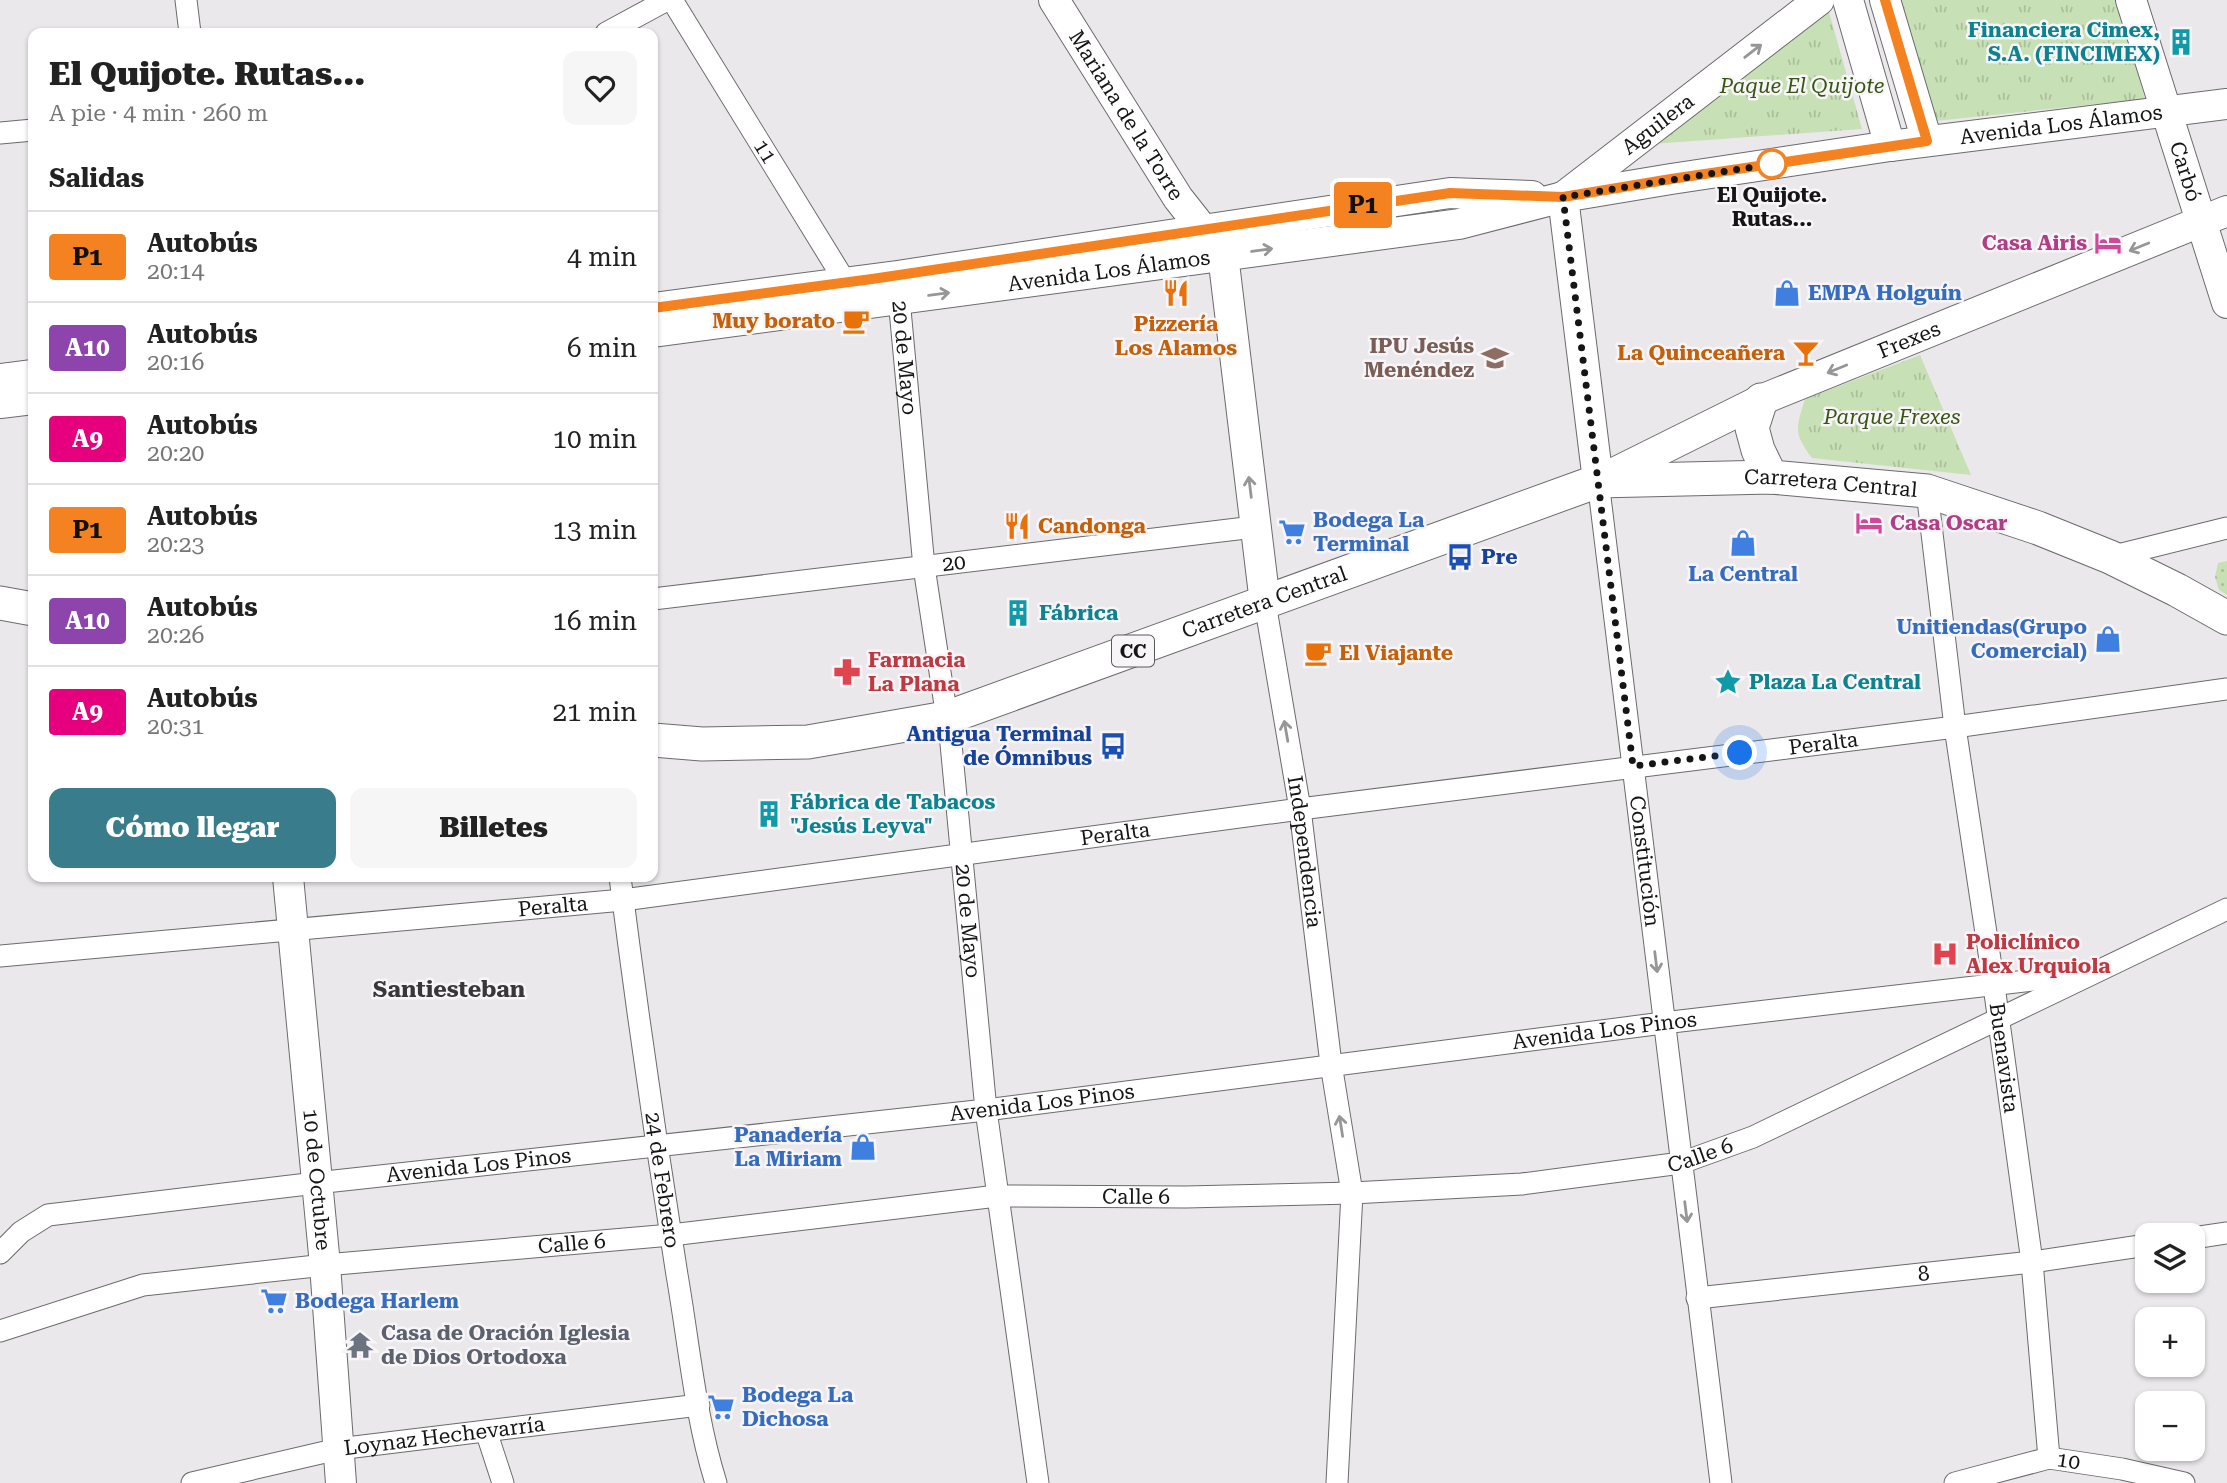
<!DOCTYPE html>
<html lang="es">
<head>
<meta charset="utf-8">
<style>
	:root { --surface:#fff; --page:#f6f6f6; --text:#222; --muted:#767676; --line:#e0e0e0; --accent:#397d8d }
	body { margin:0; font-family:"Roboto Serif",serif; background:var(--page); color:var(--text); height:100vh; display:flex; flex-direction:column; font-size:26px; white-space:nowrap }
	* { box-sizing:border-box; margin:0 }
	p { font-size:23px; color:var(--muted) }
	.icon { flex:none; width:38px; height:38px; fill:none; stroke:currentColor; stroke-width:2; stroke-linecap:round; stroke-linejoin:round }
	.map { position:relative; flex:1; overflow:hidden }
	.details { position:absolute; left:28px; top:28px; width:630px; height:854px; display:flex; flex-direction:column; background:var(--surface); border-radius:14px; box-shadow:0 2px 5px #0004 }
	.details>* { flex:none }
	.badge { padding:0 14px; border-radius:5px; font-size:24px; line-height:46px }
	.buttons { position:absolute; left:2135px; top:1223px; display:grid; gap:14px }
	.buttons a { display:grid; place-items:center; width:70px; height:70px; border-radius:14px; background:var(--surface); box-shadow:0 2px 5px #0004; font-size:35px }
	.you { position:absolute; width:35px; height:35px; margin:-18px; border:5px solid #fff; border-radius:50%; background:#1a73e8; box-shadow:0 0 0 10px #1a73e833 }
	.map>.badge { position:absolute; translate:-50% -50%; box-shadow:0 0 0 4px #fff }
	h2 { padding:0 21px; font-size:26px; line-height:63px }
	.round { display:grid; place-items:center; flex:none; width:74px; height:74px; border-radius:14px; background:var(--page) }
	.summary { display:flex; align-items:center; justify-content:space-between; height:119px; padding:0 21px }
	h1 { font-size:33px; font-weight:800; line-height:52px }
	.button { display:flex; gap:14px; margin-top:auto; padding:14px 21px }
	.button a { flex:1; height:80px; border-radius:14px; background:var(--accent); color:#fff; font-size:28px; font-weight:800; line-height:80px; text-align:center }
	.button a+a { background:var(--page); color:var(--text) }
	ul { padding:0; list-style:none }
	li { display:flex; align-items:center; gap:21px; height:91px; padding:0 21px; border-top:2px solid var(--line) }
	li div { flex:1 }
	li b { display:block; font-size:26px }
	li em { font-style:normal }
	li .badge { min-width:77px; font-weight:700; text-align:center }
	.map>svg:first-child { display:block }
</style>
</head>
<body>
<div class="map">
<svg width="2227" height="1483" viewBox="0 0 2227 1483">
	<defs>
		<pattern id="grass-dots" width="8" height="8" patternUnits="userSpaceOnUse" patternTransform="scale(1.75)"><rect width="8" height="8" fill="#c8e0b5"/><path d="M2 2h.1M6 6h.1" fill="none" stroke="#abbf9b" stroke-width="1.8" stroke-linecap="round"/></pattern>
		<pattern id="park-tufts" width="24" height="20" patternUnits="userSpaceOnUse" patternTransform="scale(1.75)"><rect width="24" height="20" fill="#c8e0b5"/><path d="M3 7l-1-3M5 7V3M7 7l1-3M15 17l-1-3M17 17v-4M19 17l1-3" fill="none" stroke="#abbf9b"/></pattern>
	</defs>
	<rect width="100%" height="100%" fill="#eae8eb"/>
	<path fill="url(#grass-dots)" d="M2227,561V595L2219,590L2215,577L2218,563Z"/>
	<g fill="url(#park-tufts)">
		<path d="M1901,0H2117L2145,99L1935,121Z"/>
		<path d="M1827,5L1862,129L1652,144Z"/>
		<path d="M1920,355L1971,475L1812,458C1793,432 1796,429 1805,399Z"/>
	</g>
	<g fill="none" stroke-linecap="round" stroke-linejoin="round">
		<defs>
			<g id="street">
				<path d="M186,0L190,33"/>
				<path id="s1" d="M672,0L846,283L850,294"/>
				<path d="M606,33L667,0"/>
				<path d="M0,133L33,130"/>
				<path id="s2" d="M898,288L924,567L951,744L986,1110L1038,1483"/>
				<path id="s3" d="M1598,481L1721,1483"/>
				<path id="s4" d="M1927,491L1955,727L1994,986L2032,1262L2049,1458"/>
				<path d="M2110,557L2227,528"/>
				<path id="s5" d="M653,599L1254,527"/>
				<path id="s6" d="M1265,603L1300,809L1331,1064L1352,1193L1337,1483"/>
				<path id="s7" d="M620,877C637,1010 656,1143 677,1275C689,1344 695,1416 716,1483"/>
				<path id="s8" d="M0,956L623,900L1300,809L1955,727L2227,689"/>
				<path d="M2193,1238L2227,1233"/>
				<path id="s9" d="M0,1253L21,1232L48,1215L316,1183L986,1110L1663,1023L2077,975"/>
				<path id="s10" d="M1697,1298L2032,1262L2147,1245"/>
				<path id="s11" d="M0,1331L143,1285L325,1265L671,1235L997,1196L1186,1197L1352,1193L1522,1184L1681,1163L1753,1137L2227,909"/>
				<path d="M486,1431L503,1483"/>
				<path id="s12" d="M192,1483L338,1449L699,1405"/>
				<path id="s13" d="M1955,1483L2049,1458L2122,1469L2184,1483"/>
			</g>
			<g id="secondary">
				<path id="s14" d="M1054,0L1178,198L1223,255L1265,603"/>
				<path d="M1848,0L1890,146"/>
				<path d="M1885,0L1927,141"/>
				<path id="s15" d="M2131,0L2227,303"/>
				<path id="s16" d="M1566,195L1819,0"/>
				<path id="s17" d="M1563,197L1598,481L1761,400L2227,211"/>
				<path d="M653,308L897,276L1450,193L1532,196"/>
				<path id="s18" d="M653,332L1459,224L1563,197L1671,179L1890,146L2227,104"/>
				<path d="M0,379L33,375"/>
				<path d="M0,403L33,399"/>
				<path id="s19" d="M288,877L325,1265L341,1483"/>
			</g>
			<g id="primary">
				<path d="M1761,400L1752,428L1758,450L1771,477"/>
				<path d="M0,603L33,609"/>
				<path id="s20" d="M653,740L702,744L808,742L946,718L1598,481L1771,477L1927,491L2038,528L2110,557L2177,590L2227,618"/>
			</g>
		</defs>
		<use href="#street" stroke="#6c6a6d" stroke-width="23"/>
		<use href="#secondary" stroke="#6c6a6d" stroke-width="32"/>
		<use href="#primary" stroke="#6c6a6d" stroke-width="35"/>
		<use href="#street" stroke="#fff" stroke-width="21"/>
		<use href="#secondary" stroke="#fff" stroke-width="30"/>
		<use href="#primary" stroke="#fff" stroke-width="33"/>
	</g>
	<defs><path id="oneway-shaft" d="M-6 0H5M1.5-3L5.5 0L1.5 3" fill="none" stroke-width="1.6" stroke-linecap="round" stroke-linejoin="round" transform="scale(1.75)"/></defs>
	<g stroke="#969696">
		<use href="#oneway-shaft" transform="translate(1753 51) rotate(-38)"/>
		<use href="#oneway-shaft" transform="translate(2139 247) rotate(158)"/>
		<use href="#oneway-shaft" transform="translate(1262 250) rotate(-8)"/>
		<use href="#oneway-shaft" transform="translate(939 294) rotate(-8)"/>
		<use href="#oneway-shaft" transform="translate(1837 369) rotate(158)"/>
		<use href="#oneway-shaft" transform="translate(1250 487) rotate(-97)"/>
		<use href="#oneway-shaft" transform="translate(1286 731) rotate(-100)"/>
		<use href="#oneway-shaft" transform="translate(1656 962) rotate(83)"/>
		<use href="#oneway-shaft" transform="translate(1341 1126) rotate(-99)"/>
		<use href="#oneway-shaft" transform="translate(1686 1212) rotate(83)"/>
	</g>
	<g fill="none" stroke-linecap="round" stroke-linejoin="round">
		<defs>
			<path id="line" d="M653,308L872,279L1450,193L1563,197L1671,179L1927,141L1885,0"/>
		</defs>
		<use href="#line" stroke="#fff" stroke-width="16"/>
		<use href="#line" stroke="#f58220" stroke-width="10"/>
		<path stroke="#161516" stroke-width="7" stroke-dasharray="0 12.6" d="M1740,753L1633,766L1563,197L1772,164"/>
	</g>
	<defs>
		<symbol id="building-bare" viewBox="-9 -9 18 18"><path d="M-4-6H4V6H1V3H-1V6H-4ZM-2.5-4.3h1.7v1.8h-1.7ZM.8-4.3h1.7v1.8H.8ZM-2.5-1h1.7V.8h-1.7ZM.8-1h1.7V.8H.8Z" fill="#0f9aa8" stroke="#f7f5f8" stroke-width="2.5" paint-order="stroke"/></symbol>
		<symbol id="hotel-bare" viewBox="-9 -9 18 18"><path d="M-6-4.5h1.5V1H6V5H4.5V3h-9V5H-6ZM-4 0a1.8 1.8 0 1 1 3.6 0ZM.5 0V-2.5h3Q6-2.5 6 0Z" fill="#d1479c" stroke="#f7f5f8" stroke-width="2.5" paint-order="stroke"/></symbol>
		<symbol id="restaurant-bare" viewBox="-9 -9 18 18"><path d="M-5-6h1v4h1v-4h1v4h1v-4h1v5L-1.5 .5V6h-2V.5L-5-1ZM5-6V6H3V1.5H1.5Q1.5-4 5-6Z" fill="#e8710a" stroke="#f7f5f8" stroke-width="2.5" paint-order="stroke"/></symbol>
		<symbol id="shop-bare" viewBox="-9 -9 18 18"><path d="M-5-2.5h2.3a2.7 3.5 0 0 1 5.4 0H5L5.5 6h-11ZM-1.5-2.5h3a1.5 2.3 0 0 0-3 0Z" fill="#3f7fe0" stroke="#f7f5f8" stroke-width="2.5" paint-order="stroke"/></symbol>
		<symbol id="cafe-bare" viewBox="-9 -9 18 18"><path d="M-5.5-4.5H6V0H3Q3 3.5 0 3.5H-2.5Q-5.5 3.5-5.5 0ZM3-3.2v2h1.7v-2ZM-6 4.5H4V6H-6Z" fill="#e8710a" stroke="#f7f5f8" stroke-width="2.5" paint-order="stroke"/></symbol>
		<symbol id="bar-bare" viewBox="-9 -9 18 18"><path d="M-6-5H6L.8 .8V4.5H3.5V6h-7V4.5H-.8V.8Z" fill="#e8710a" stroke="#f7f5f8" stroke-width="2.5" paint-order="stroke"/></symbol>
		<symbol id="school-bare" viewBox="-9 -9 18 18"><path d="M0-5L7-2L0 1L-7-2ZM-4 1L0 2.5L4 1V4Q0 6-4 4Z" fill="#8d6e63" stroke="#f7f5f8" stroke-width="2.5" paint-order="stroke"/></symbol>
		<symbol id="supermarket-bare" viewBox="-9 -9 18 18"><path d="M-6-5.5h2.5l.6 2H6L4.5 2H-2.5L-4.4-4H-6ZM-1.5 3.2a1.3 1.3 0 1 0 .1 0ZM3 3.2a1.3 1.3 0 1 0 .1 0Z" fill="#3f7fe0" stroke="#f7f5f8" stroke-width="2.5" paint-order="stroke"/></symbol>
		<symbol id="bus-bare" viewBox="-9 -9 18 18"><path d="M-5-6H5V4H4V6H2V4H-2V6H-4V4H-5ZM-3.5-4V0h7V-4ZM-3.5 1.2v1.5H-2V1.2ZM2 1.2v1.5H3.5V1.2Z" fill="#1a4fb4" stroke="#f7f5f8" stroke-width="2.5" paint-order="stroke"/></symbol>
		<symbol id="pharmacy-bare" viewBox="-9 -9 18 18"><path d="M-2-6h4v4h4v4h-4v4h-4v-4h-4v-4h4Z" fill="#e0444e" stroke="#f7f5f8" stroke-width="2.5" paint-order="stroke"/></symbol>
		<symbol id="sight-bare" viewBox="-9 -9 18 18"><path d="M0-6L1.8-2.2L6-1.7L2.9 1.2L3.7 5.4L0 3.3L-3.7 5.4L-2.9 1.2L-6-1.7L-1.8-2.2Z" fill="#0f9aa8" stroke="#f7f5f8" stroke-width="2.5" paint-order="stroke"/></symbol>
		<symbol id="hospital-bare" viewBox="-9 -9 18 18"><path d="M-5-5h3v3.5h4V-5h3V5h-3V1.5h-4V5h-3Z" fill="#e0444e" stroke="#f7f5f8" stroke-width="2.5" paint-order="stroke"/></symbol>
		<symbol id="temple-bare" viewBox="-9 -9 18 18"><path d="M0-6L5-2H3V0L6.5 2.5H4V6H1.5V3h-3V6H-4V2.5H-6.5L-3 0V-2H-5Z" fill="#6b7280" stroke="#f7f5f8" stroke-width="2.5" paint-order="stroke"/></symbol>
	</defs>
	<g fill-rule="evenodd">
		<use href="#building-bare" x="2162" y="23" width="38" height="38"/>
		<use href="#hotel-bare" x="2089" y="224" width="38" height="38"/>
		<use href="#restaurant-bare" x="1157" y="274" width="38" height="38"/>
		<use href="#shop-bare" x="1768" y="274" width="38" height="38"/>
		<use href="#cafe-bare" x="837" y="302" width="38" height="38"/>
		<use href="#bar-bare" x="1787" y="334" width="38" height="38"/>
		<use href="#school-bare" x="1476" y="339" width="38" height="38"/>
		<use href="#hotel-bare" x="1850" y="504" width="38" height="38"/>
		<use href="#restaurant-bare" x="998" y="507" width="38" height="38"/>
		<use href="#supermarket-bare" x="1273" y="513" width="38" height="38"/>
		<use href="#shop-bare" x="1724" y="524" width="38" height="38"/>
		<use href="#bus-bare" x="1441" y="538" width="38" height="38"/>
		<use href="#building-bare" x="999" y="594" width="38" height="38"/>
		<use href="#shop-bare" x="2089" y="620" width="38" height="38"/>
		<use href="#cafe-bare" x="1299" y="634" width="38" height="38"/>
		<use href="#pharmacy-bare" x="828" y="653" width="38" height="38"/>
		<use href="#sight-bare" x="1709" y="663" width="38" height="38"/>
		<use href="#bus-bare" x="1094" y="727" width="38" height="38"/>
		<use href="#building-bare" x="750" y="795" width="38" height="38"/>
		<use href="#hospital-bare" x="1926" y="935" width="38" height="38"/>
		<use href="#shop-bare" x="844" y="1128" width="38" height="38"/>
		<use href="#supermarket-bare" x="255" y="1282" width="38" height="38"/>
		<use href="#temple-bare" x="341" y="1326" width="38" height="38"/>
		<use href="#supermarket-bare" x="702" y="1388" width="38" height="38"/>
	</g>
	<circle fill="#fff" stroke="#f58220" stroke-width="3.5" cx="1772" cy="164" r="14"/>
	<g text-anchor="middle" stroke-width="5" stroke-linejoin="round" paint-order="stroke">
		<rect fill="#f7f5f8" stroke="#5a585a" stroke-width="2" x="1112" y="635.5" width="42" height="31" rx="5"/>
		<g font-size="19" font-weight="bold" fill="#161516">
			<text x="1133" y="658">CC</text>
		</g>
		<g font-size="21" font-weight="bold" fill="#0d838f" stroke="#f7f5f8" text-anchor="start">
			<text x="2160" y="37" text-anchor="end">Financiera Cimex,<tspan x="2160" dy="24">S.A. (FINCIMEX)</tspan></text>
			<text x="1039" y="620">Fábrica</text>
			<text x="1749" y="689">Plaza La Central</text>
			<text x="790" y="809">Fábrica de Tabacos<tspan x="790" dy="24">"Jesús Leyva"</tspan></text>
		</g>
		<g font-size="21" font-style="italic" fill="#375513" stroke="#f7f5f8">
			<text x="1802" y="93">Paque El Quijote</text>
			<text x="1892" y="424">Parque Frexes</text>
		</g>
		<g font-size="21" fill="#161516" stroke="#f7f5f8">
			<text dy="7" stroke="none"><textPath href="#s14" startOffset="136">Mariana de la Torre</textPath></text>
			<text dy="7" stroke="none"><textPath href="#s16" startOffset="116">Aguilera</textPath></text>
			<text dy="7" stroke="none"><textPath href="#s18" startOffset="1424">Avenida Los Álamos</textPath></text>
			<text dy="7" stroke="none"><textPath href="#s1" startOffset="178">11</textPath></text>
			<text dy="7" stroke="none"><textPath href="#s15" startOffset="180">Carbó</textPath></text>
			<text dy="7" stroke="none"><textPath href="#s18" startOffset="460">Avenida Los Álamos</textPath></text>
			<text dy="7" stroke="none"><textPath href="#s17" startOffset="628">Frexes</textPath></text>
			<text dy="7" stroke="none"><textPath href="#s2" startOffset="70">20 de Mayo</textPath></text>
			<text dy="7" stroke="none"><textPath href="#s20" startOffset="1222">Carretera Central</textPath></text>
			<text dy="7" stroke="none"><textPath href="#s5" startOffset="303">20</textPath></text>
			<text dy="7" stroke="none"><textPath href="#s20" startOffset="634">Carretera Central</textPath></text>
			<text dy="7" stroke="none"><textPath href="#s8" startOffset="1836">Peralta</textPath></text>
			<text dy="7" stroke="none"><textPath href="#s8" startOffset="1122">Peralta</textPath></text>
			<text dy="7" stroke="none"><textPath href="#s6" startOffset="252">Independencia</textPath></text>
			<text dy="7" stroke="none"><textPath href="#s3" startOffset="383">Constitución</textPath></text>
			<text dy="7" stroke="none"><textPath href="#s8" startOffset="555">Peralta</textPath></text>
			<text dy="7" stroke="none"><textPath href="#s2" startOffset="637">20 de Mayo</textPath></text>
			<text dy="7" stroke="none"><textPath href="#s9" startOffset="1629">Avenida Los Pinos</textPath></text>
			<text dy="7" stroke="none"><textPath href="#s4" startOffset="572">Buenavista</textPath></text>
			<text dy="7" stroke="none"><textPath href="#s9" startOffset="1062">Avenida Los Pinos</textPath></text>
			<text dy="7" stroke="none"><textPath href="#s11" startOffset="1715">Calle 6</textPath></text>
			<text dy="7" stroke="none"><textPath href="#s9" startOffset="495">Avenida Los Pinos</textPath></text>
			<text dy="7" stroke="none"><textPath href="#s19" startOffset="304">10 de Octubre</textPath></text>
			<text dy="7" stroke="none"><textPath href="#s7" startOffset="306">24 de Febrero</textPath></text>
			<text dy="7" stroke="none"><textPath href="#s11" startOffset="1148">Calle 6</textPath></text>
			<text dy="7" stroke="none"><textPath href="#s11" startOffset="581">Calle 6</textPath></text>
			<text dy="7" stroke="none"><textPath href="#s10" startOffset="228">8</textPath></text>
			<text dy="7" stroke="none"><textPath href="#s12" startOffset="257">Loynaz Hechevarría</textPath></text>
			<text dy="7" stroke="none"><textPath href="#s13" startOffset="117">10</textPath></text>
		</g>
		<g font-size="21" font-weight="bold" fill="#161516" stroke="#f7f5f8">
			<text x="1772" y="202">El Quijote.<tspan x="1772" dy="24">Rutas...</tspan></text>
		</g>
		<g font-size="21" font-weight="bold" fill="#b23c85" stroke="#f7f5f8" text-anchor="end">
			<text x="2087" y="250">Casa Airis</text>
			<text x="1890" y="530" text-anchor="start">Casa Oscar</text>
		</g>
		<g font-size="21" font-weight="bold" fill="#366cbe" stroke="#f7f5f8" text-anchor="start">
			<text x="1808" y="300">EMPA Holguín</text>
			<text x="1313" y="527">Bodega La<tspan x="1313" dy="24">Terminal</tspan></text>
			<text x="1743" y="581" text-anchor="middle">La Central</text>
			<text x="2087" y="634" text-anchor="end">Unitiendas(Grupo<tspan x="2087" dy="24">Comercial)</tspan></text>
			<text x="842" y="1142" text-anchor="end">Panadería<tspan x="842" dy="24">La Miriam</tspan></text>
			<text x="295" y="1308">Bodega Harlem</text>
			<text x="742" y="1402">Bodega La<tspan x="742" dy="24">Dichosa</tspan></text>
		</g>
		<g font-size="21" font-weight="bold" fill="#c56008" stroke="#f7f5f8" text-anchor="end">
			<text x="835" y="328">Muy borato</text>
			<text x="1176" y="331" text-anchor="middle">Pizzería<tspan x="1176" dy="24">Los Alamos</tspan></text>
			<text x="1785" y="360">La Quinceañera</text>
			<text x="1038" y="533" text-anchor="start">Candonga</text>
			<text x="1339" y="660" text-anchor="start">El Viajante</text>
		</g>
		<g font-size="21" font-weight="bold" fill="#785e54" stroke="#f7f5f8" text-anchor="end">
			<text x="1474" y="353">IPU Jesús<tspan x="1474" dy="24">Menéndez</tspan></text>
		</g>
		<g font-size="21" font-weight="bold" fill="#164399" stroke="#f7f5f8" text-anchor="start">
			<text x="1481" y="564">Pre</text>
			<text x="1092" y="741" text-anchor="end">Antigua Terminal<tspan x="1092" dy="24">de Ómnibus</tspan></text>
		</g>
		<g font-size="21" font-weight="bold" fill="#be3a42" stroke="#f7f5f8" text-anchor="start">
			<text x="868" y="667">Farmacia<tspan x="868" dy="24">La Plana</tspan></text>
			<text x="1966" y="949">Policlínico<tspan x="1966" dy="24">Alex Urquiola</tspan></text>
		</g>
		<g font-size="21" font-weight="bold" fill="#5b616d" stroke="#f7f5f8" text-anchor="start">
			<text x="381" y="1340">Casa de Oración Iglesia<tspan x="381" dy="24">de Dios Ortodoxa</tspan></text>
		</g>
		<g font-size="23" font-weight="bold" fill="#39373a" stroke="#f7f5f8">
			<text x="449" y="997">Santiesteban</text>
		</g>
	</g>
</svg>
<div class="buttons">
<a><svg class="icon" aria-label="layers" viewBox="0 0 24 24"><path d="M12 4l9 5-9 5-9-5zM3 14l9 5 9-5"/></svg></a>
<a>+</a>
<a>−</a>
</div>
<div class="you" style="left:1740px;top:753px"></div>
<b class="badge" style="left:1363px;top:205px;background:#f58220;color:#111">P1</b>
<section class="details">
<div class="summary"><div><h1>El Quijote. Rutas...</h1><p>A pie · 4 min · 260 m</p></div><a class="round"><svg class="icon" aria-label="heart" viewBox="0 0 24 24"><path d="M12 20l-8-8c-3-5 5-10 8-4 3-6 11-1 8 4z"/></svg></a></div>
<h2>Salidas</h2>
<ul>
<li><span class="badge" style="background:#f58220;color:#111">P1</span><div><b>Autobús</b><p>20:14</p></div><em>4 min</em></li>
<li><span class="badge" style="background:#8e44ad;color:#fff">A10</span><div><b>Autobús</b><p>20:16</p></div><em>6 min</em></li>
<li><span class="badge" style="background:#e6007e;color:#fff">A9</span><div><b>Autobús</b><p>20:20</p></div><em>10 min</em></li>
<li><span class="badge" style="background:#f58220;color:#111">P1</span><div><b>Autobús</b><p>20:23</p></div><em>13 min</em></li>
<li><span class="badge" style="background:#8e44ad;color:#fff">A10</span><div><b>Autobús</b><p>20:26</p></div><em>16 min</em></li>
<li><span class="badge" style="background:#e6007e;color:#fff">A9</span><div><b>Autobús</b><p>20:31</p></div><em>21 min</em></li>
</ul>
<div class="button"><a>Cómo llegar</a><a>Billetes</a></div>
</section>
</div>
</body>
</html>
